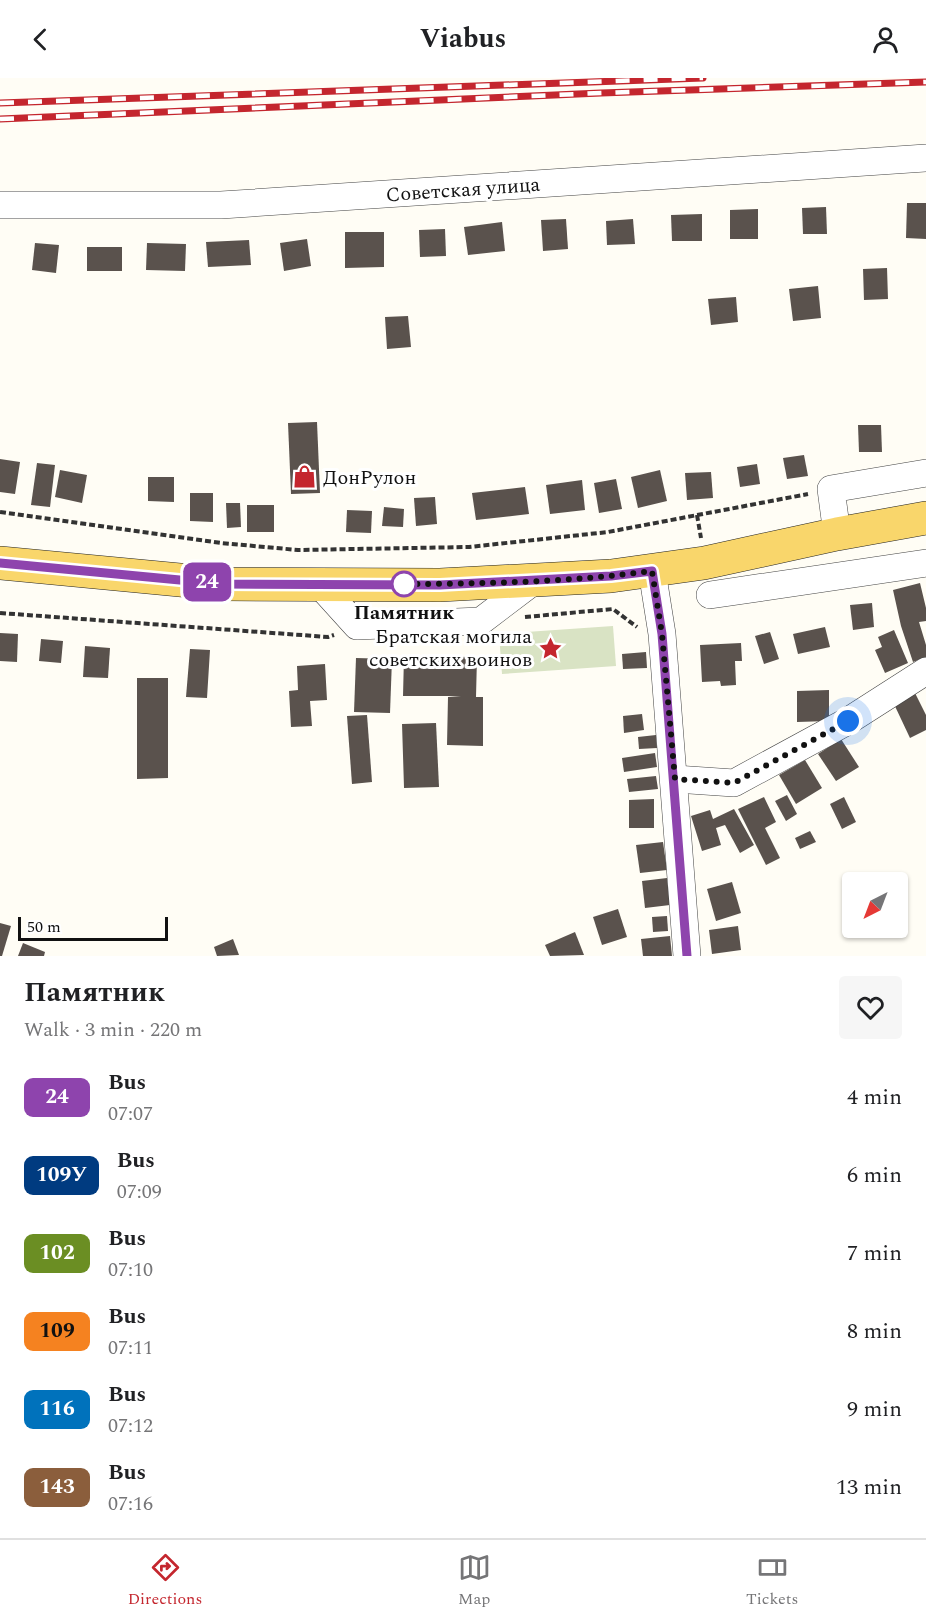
<!DOCTYPE html>
<html lang="en">
<head>
<meta charset="utf-8">
<style>
	:root { --surface:#fff; --page:#f6f6f6; --text:#202124; --muted:#757577; --line:#e0e0e0; --accent:#c4262e }
	body { margin:0; font-family:Spectral,serif; background:var(--page); color:var(--text); height:100vh; display:flex; flex-direction:column; font-size:22px; white-space:nowrap }
	* { box-sizing:border-box; margin:0 }
	p { font-size:20px; color:var(--muted) }
	.icon { flex:none; width:33px; height:33px; fill:none; stroke:currentColor; stroke-width:2; stroke-linecap:round; stroke-linejoin:round }
	.map { position:relative; height:878px; overflow:hidden }
	.details { display:flex; flex-direction:column; background:var(--surface); flex:1 }
	.details>* { flex:none }
	.badge { padding:0 12px; border-radius:9px; font-size:21px; line-height:39px }
	.needle { width:39px; rotate:222deg }
	.fabs { position:absolute; left:842px; top:794px; display:grid; gap:12px }
	.fabs a { display:grid; place-items:center; width:66px; height:66px; border-radius:6px; background:var(--surface); box-shadow:0 2px 4px #0004; font-size:30px }
	.scale { position:absolute; left:18px; bottom:15px; width:150px; box-sizing:border-box; padding-left:6px; border:3px solid #111; border-top:0; font-size:16px; line-height:21px; white-space:nowrap; color:#111; -webkit-text-stroke:4px #fff; paint-order:stroke }
	.you { position:absolute; width:30px; height:30px; margin:-15px; border:4px solid #fff; border-radius:50%; background:#1a73e8; box-shadow:0 0 0 9px #1a73e833 }
	.map>.badge { position:absolute; translate:-50% -50%; box-shadow:0 0 0 3px #fff }
	.round { display:grid; place-items:center; flex:none; width:63px; height:63px; border-radius:6px; background:var(--page) }
	.summary { display:flex; align-items:center; justify-content:space-between; height:102px; padding:0 24px }
	h1 { font-size:28px; font-weight:700; line-height:45px }
	ul { padding:0; list-style:none }
	li { display:flex; align-items:center; gap:18px; height:78px; padding:0 24px }
	li div { flex:1 }
	li b { display:block; font-size:22px }
	li em { font-style:normal }
	li .badge { min-width:66px; font-weight:700; text-align:center }
	header { display:flex; justify-content:space-between; align-items:center; height:78px; padding:0 24px; background:var(--surface); font-size:27px; font-weight:700 }
	.dock { display:flex; justify-content:space-around; align-items:center; height:84px; border-top:2px solid var(--line); background:var(--surface); font-size:16px; color:var(--muted) }
	.dock a { display:grid; justify-items:center; gap:3px }
	.dock .active { color:var(--accent) }
	.map>svg:first-child { display:block }
</style>
</head>
<body>
<header><svg class="icon" aria-label="back" viewBox="0 0 24 24"><path d="M15 5l-7 7 7 7"/></svg>Viabus<svg class="icon" aria-label="person" viewBox="0 0 24 24"><circle cx="12" cy="8" r="4"/><path d="M4 21q1-7 8-7t8 7"/></svg></header>
<div class="map">
<svg width="926" height="878" viewBox="0 0 926 878">
	<rect width="100%" height="100%" fill="#fffdf5"/>
	<path fill="#d9e3c4" d="M613,548L616,588L502,596L499,556Z"/>
	<g fill="#5a524d">
		<path d="M907,125H926V161L906,160Z"/>
		<path d="M826,129L827,156H803L802,130Z"/>
		<path d="M758,131V161H730V132Z"/>
		<path d="M702,136V163H672L671,137Z"/>
		<path d="M566,141L568,171L543,173L541,142Z"/>
		<path d="M633,141L635,166L607,167L606,143Z"/>
		<path d="M502,144L505,173L468,177L464,149Z"/>
		<path d="M445,151L446,178L420,179L419,152Z"/>
		<path d="M345,154H384V189L345,190Z"/>
		<path d="M307,161L311,188L284,193L280,165Z"/>
		<path d="M249,162L251,187L208,189L206,164Z"/>
		<path d="M35,165L59,167L56,195L32,192Z"/>
		<path d="M147,165L186,166L185,193L146,192Z"/>
		<rect x="87" y="169" width="35" height="24"/>
		<path d="M887,190L888,221L864,222L863,191Z"/>
		<path d="M818,208L821,240L793,243L789,211Z"/>
		<path d="M736,219L738,244L711,247L708,221Z"/>
		<path d="M408,238L411,269L387,271L385,239Z"/>
		<path d="M317,344L320,415L291,416L288,345Z"/>
		<path d="M858,347H881L882,374H859Z"/>
		<path d="M804,377L808,398L787,401L783,380Z"/>
		<path d="M0,381L20,384L15,416L0,414Z"/>
		<path d="M37,385L55,387L50,429L31,427Z"/>
		<path d="M757,386L760,406L740,409L737,389Z"/>
		<path d="M60,392L87,397L82,425L55,419Z"/>
		<path d="M660,392L667,423L638,430L631,399Z"/>
		<path d="M711,394L713,420L687,422L685,395Z"/>
		<path d="M148,399H174V424L148,423Z"/>
		<path d="M616,401L622,431L599,435L594,405Z"/>
		<path d="M582,402L585,432L550,436L546,407Z"/>
		<path d="M525,409L529,436L476,442L472,415Z"/>
		<path d="M190,415H213V444L190,443Z"/>
		<path d="M435,419L437,446L416,448L414,420Z"/>
		<path d="M226,425H240L241,449L227,450Z"/>
		<rect x="247" y="427" width="27" height="27"/>
		<path d="M384,429L404,431L403,449L382,448Z"/>
		<path d="M347,432L372,433L371,455L346,454Z"/>
		<path d="M920,505L926,530V543L919,544L926,567V579L913,584L901,548L893,512Z"/>
		<path d="M872,525L874,549L853,552L850,527Z"/>
		<path d="M825,549L830,569L798,576L793,556Z"/>
		<path d="M894,552L908,585L885,595L875,572L882,569L878,559Z"/>
		<path d="M770,554L779,581L764,586L755,558Z"/>
		<path d="M0,555L18,556L17,584L0,583Z"/>
		<path d="M41,561L63,563L61,585L39,583Z"/>
		<path d="M741,565L742,583H735L736,607L721,608L720,603L702,604L700,567Z"/>
		<path d="M85,568L110,570L108,600L83,599Z"/>
		<path d="M190,571L210,572L207,620L186,619Z"/>
		<path d="M646,574L647,590L623,591L622,576Z"/>
		<path d="M404,578L477,579L476,619H483V668L447,667L448,619L461,618H403Z"/>
		<path d="M356,580L392,581L390,635L354,634Z"/>
		<path d="M325,586L327,622L310,623L312,648L291,649L289,613L298,612L297,588Z"/>
		<path d="M137,600H168V700L137,701Z"/>
		<path d="M829,612V643L797,644V613Z"/>
		<path d="M914,613L926,637V652L910,660L893,624Z"/>
		<path d="M642,636L644,652L624,655L623,638Z"/>
		<path d="M367,637L372,704L352,706L347,638Z"/>
		<path d="M436,645L439,709L404,710L402,646Z"/>
		<path d="M656,657L657,670L639,671L638,659Z"/>
		<path d="M841,661L859,689L836,703L818,676Z"/>
		<path d="M655,675L657,689L624,694L622,680Z"/>
		<path d="M805,682L822,710L796,726L779,697Z"/>
		<path d="M656,698L658,711L629,714L627,701Z"/>
		<path d="M787,717L797,736L786,743L775,723Z"/>
		<path d="M764,719L776,744L765,750L780,780L766,787L738,731Z"/>
		<path d="M844,719L856,744L842,751L830,726Z"/>
		<path d="M654,721V750H629V722Z"/>
		<path d="M734,731L754,767L740,775L725,747L716,750L721,767L702,773L691,738L710,732L713,741Z"/>
		<path d="M810,753L816,764L800,771L795,760Z"/>
		<path d="M663,764L667,792L640,795L636,767Z"/>
		<path d="M667,800L670,827L645,830L642,803Z"/>
		<path d="M732,804L741,835L716,843L707,811Z"/>
		<path d="M618,831L627,859L602,867L593,839Z"/>
		<path d="M667,838L668,853L653,854L652,839Z"/>
		<path d="M0,845L11,848L2,878H0Z"/>
		<path d="M738,848L741,872L712,876L709,852Z"/>
		<path d="M575,854L584,877L550,878L545,867Z"/>
		<path d="M670,858L672,878H643L641,861Z"/>
		<path d="M233,861L239,877L217,878L214,869Z"/>
		<path d="M23,865L45,874L44,878H18Z"/>
	</g>
	<g fill="none" stroke-linecap="round" stroke-linejoin="round">
		<defs>
			<g id="minor">
				<path d="M0,127H221L926,80"/>
				<path d="M837,456L831,411L926,395"/>
				<path d="M652,493L662,556L687,878"/>
				<path d="M319,506L357,548L481,543L535,502"/>
				<path d="M710,517L926,485"/>
				<path d="M675,701L734,705L848,643L926,593"/>
			</g>
			<path id="major" d="M0,485L222,506L440,507L611,498L704,485L837,456L926,440"/>
		</defs>
		<use href="#minor" stroke="#444" stroke-width="28"/>
		<use href="#major" stroke="#222" stroke-width="34"/>
		<g stroke="#333" stroke-width="4" stroke-dasharray="6 3" stroke-linecap="butt">
			<path d="M0,434L221,465L298,472L469,469L608,454L808,416"/>
			<path d="M697,437L701,460"/>
			<path d="M0,535L328,559L334,557"/>
			<path d="M525,539L613,531L637,549"/>
		</g>
		<use href="#minor" stroke="#fff" stroke-width="27"/>
		<use href="#major" stroke="#f9d66b" stroke-width="33"/>
		<defs>
			<g id="rail">
				<path d="M0,25L703,0"/>
				<path d="M0,41L601,15L926,4"/>
			</g>
		</defs>
		<use href="#rail" stroke="#c4262e" stroke-width="7"/>
		<use href="#rail" stroke="#fff" stroke-width="4.5" stroke-dasharray="14" stroke-linecap="butt"/>
	</g>
	<g fill="none" stroke-linecap="round" stroke-linejoin="round">
		<defs>
			<path id="line" d="M0,485L222,506L440,507L611,498L652,493L662,556L687,878"/>
		</defs>
		<use href="#line" stroke="#fff" stroke-width="14"/>
		<use href="#line" stroke="#8e44ad" stroke-width="9"/>
		<path stroke="#111" stroke-width="6" stroke-dasharray="0 10.8" d="M404,506H400C482,506 571,504 652,493L662,556L675,701L734,705L848,643"/>
	</g>
	<defs>
		<symbol id="shop-bare" viewBox="-9 -9 18 18"><path d="M-5-2.5h2.3a2.7 3.5 0 0 1 5.4 0H5L5.5 6h-11ZM-1.5-2.5h3a1.5 2.3 0 0 0-3 0Z" fill="#c4262e" stroke="#fff" stroke-width="2.5" paint-order="stroke"/></symbol>
		<symbol id="sight-bare" viewBox="-9 -9 18 18"><path d="M0-6L1.8-2.2L6-1.7L2.9 1.2L3.7 5.4L0 3.3L-3.7 5.4L-2.9 1.2L-6-1.7L-1.8-2.2Z" fill="#c4262e" stroke="#fff" stroke-width="2.5" paint-order="stroke"/></symbol>
	</defs>
	<g fill-rule="evenodd">
		<use href="#shop-bare" x="288" y="382" width="33" height="33"/>
		<use href="#sight-bare" x="534" y="554" width="33" height="33"/>
	</g>
	<circle fill="#fff" stroke="#8e44ad" stroke-width="3" cx="404" cy="506" r="12"/>
	<g text-anchor="middle" stroke-width="6" stroke-linejoin="round" paint-order="stroke">
		<g font-size="20" fill="#111" stroke="#fff">
			<text transform="translate(463 111) rotate(-4)" y="7">Советская улица</text>
		</g>
		<g font-size="20" fill="#111" stroke="#fff" text-anchor="start">
			<text x="323" y="406">ДонРулон</text>
			<text x="532" y="565" text-anchor="end">Братская могила<tspan x="532" dy="23">советских воинов</tspan></text>
		</g>
		<g font-size="20" font-weight="bold" fill="#111" stroke="#fff">
			<text x="404" y="541">Памятник</text>
		</g>
	</g>
</svg>
<div class="fabs">
<a><svg class="needle" viewBox="-14 -14 28 28"><path d="M0-13l5 13h-10z" fill="#e53935"/><path d="M0 13l5-13h-10z" fill="#757577"/></svg></a>
</div>
<div class="scale">50 m</div>
<div class="you" style="left:848px;top:643px"></div>
<b class="badge" style="left:207px;top:504px;background:#8e44ad;color:#fff">24</b>
</div>
<section class="details">
<div class="summary"><div><h1>Памятник</h1><p>Walk · 3 min · 220 m</p></div><a class="round"><svg class="icon" aria-label="heart" viewBox="0 0 24 24"><path d="M12 20l-8-8c-3-5 5-10 8-4 3-6 11-1 8 4z"/></svg></a></div>
<ul>
<li><span class="badge" style="background:#8e44ad;color:#fff">24</span><div><b>Bus</b><p>07:07</p></div><em>4 min</em></li>
<li><span class="badge" style="background:#003b80;color:#fff">109У</span><div><b>Bus</b><p>07:09</p></div><em>6 min</em></li>
<li><span class="badge" style="background:#6b8e23;color:#fff">102</span><div><b>Bus</b><p>07:10</p></div><em>7 min</em></li>
<li><span class="badge" style="background:#f58220;color:#111">109</span><div><b>Bus</b><p>07:11</p></div><em>8 min</em></li>
<li><span class="badge" style="background:#0072bc;color:#fff">116</span><div><b>Bus</b><p>07:12</p></div><em>9 min</em></li>
<li><span class="badge" style="background:#8b5e3c;color:#fff">143</span><div><b>Bus</b><p>07:16</p></div><em>13 min</em></li>
</ul>
</section>
<nav class="dock">
<a class="active"><svg class="icon" aria-label="directions" viewBox="0 0 24 24"><path d="M12 3l9 9-9 9-9-9zM9 14v-3h6M13 9l2 2-2 2"/></svg>Directions</a>
<a><svg class="icon" aria-label="map" viewBox="0 0 24 24"><path d="M3 6l6-2 6 2 6-2v14l-6 2-6-2-6 2zM9 4v14M15 6v14"/></svg>Map</a>
<a><svg class="icon" aria-label="tickets" viewBox="0 0 24 24"><path d="M3 7h18v10H3zM15 7v10"/></svg>Tickets</a>
</nav>
</body>
</html>
